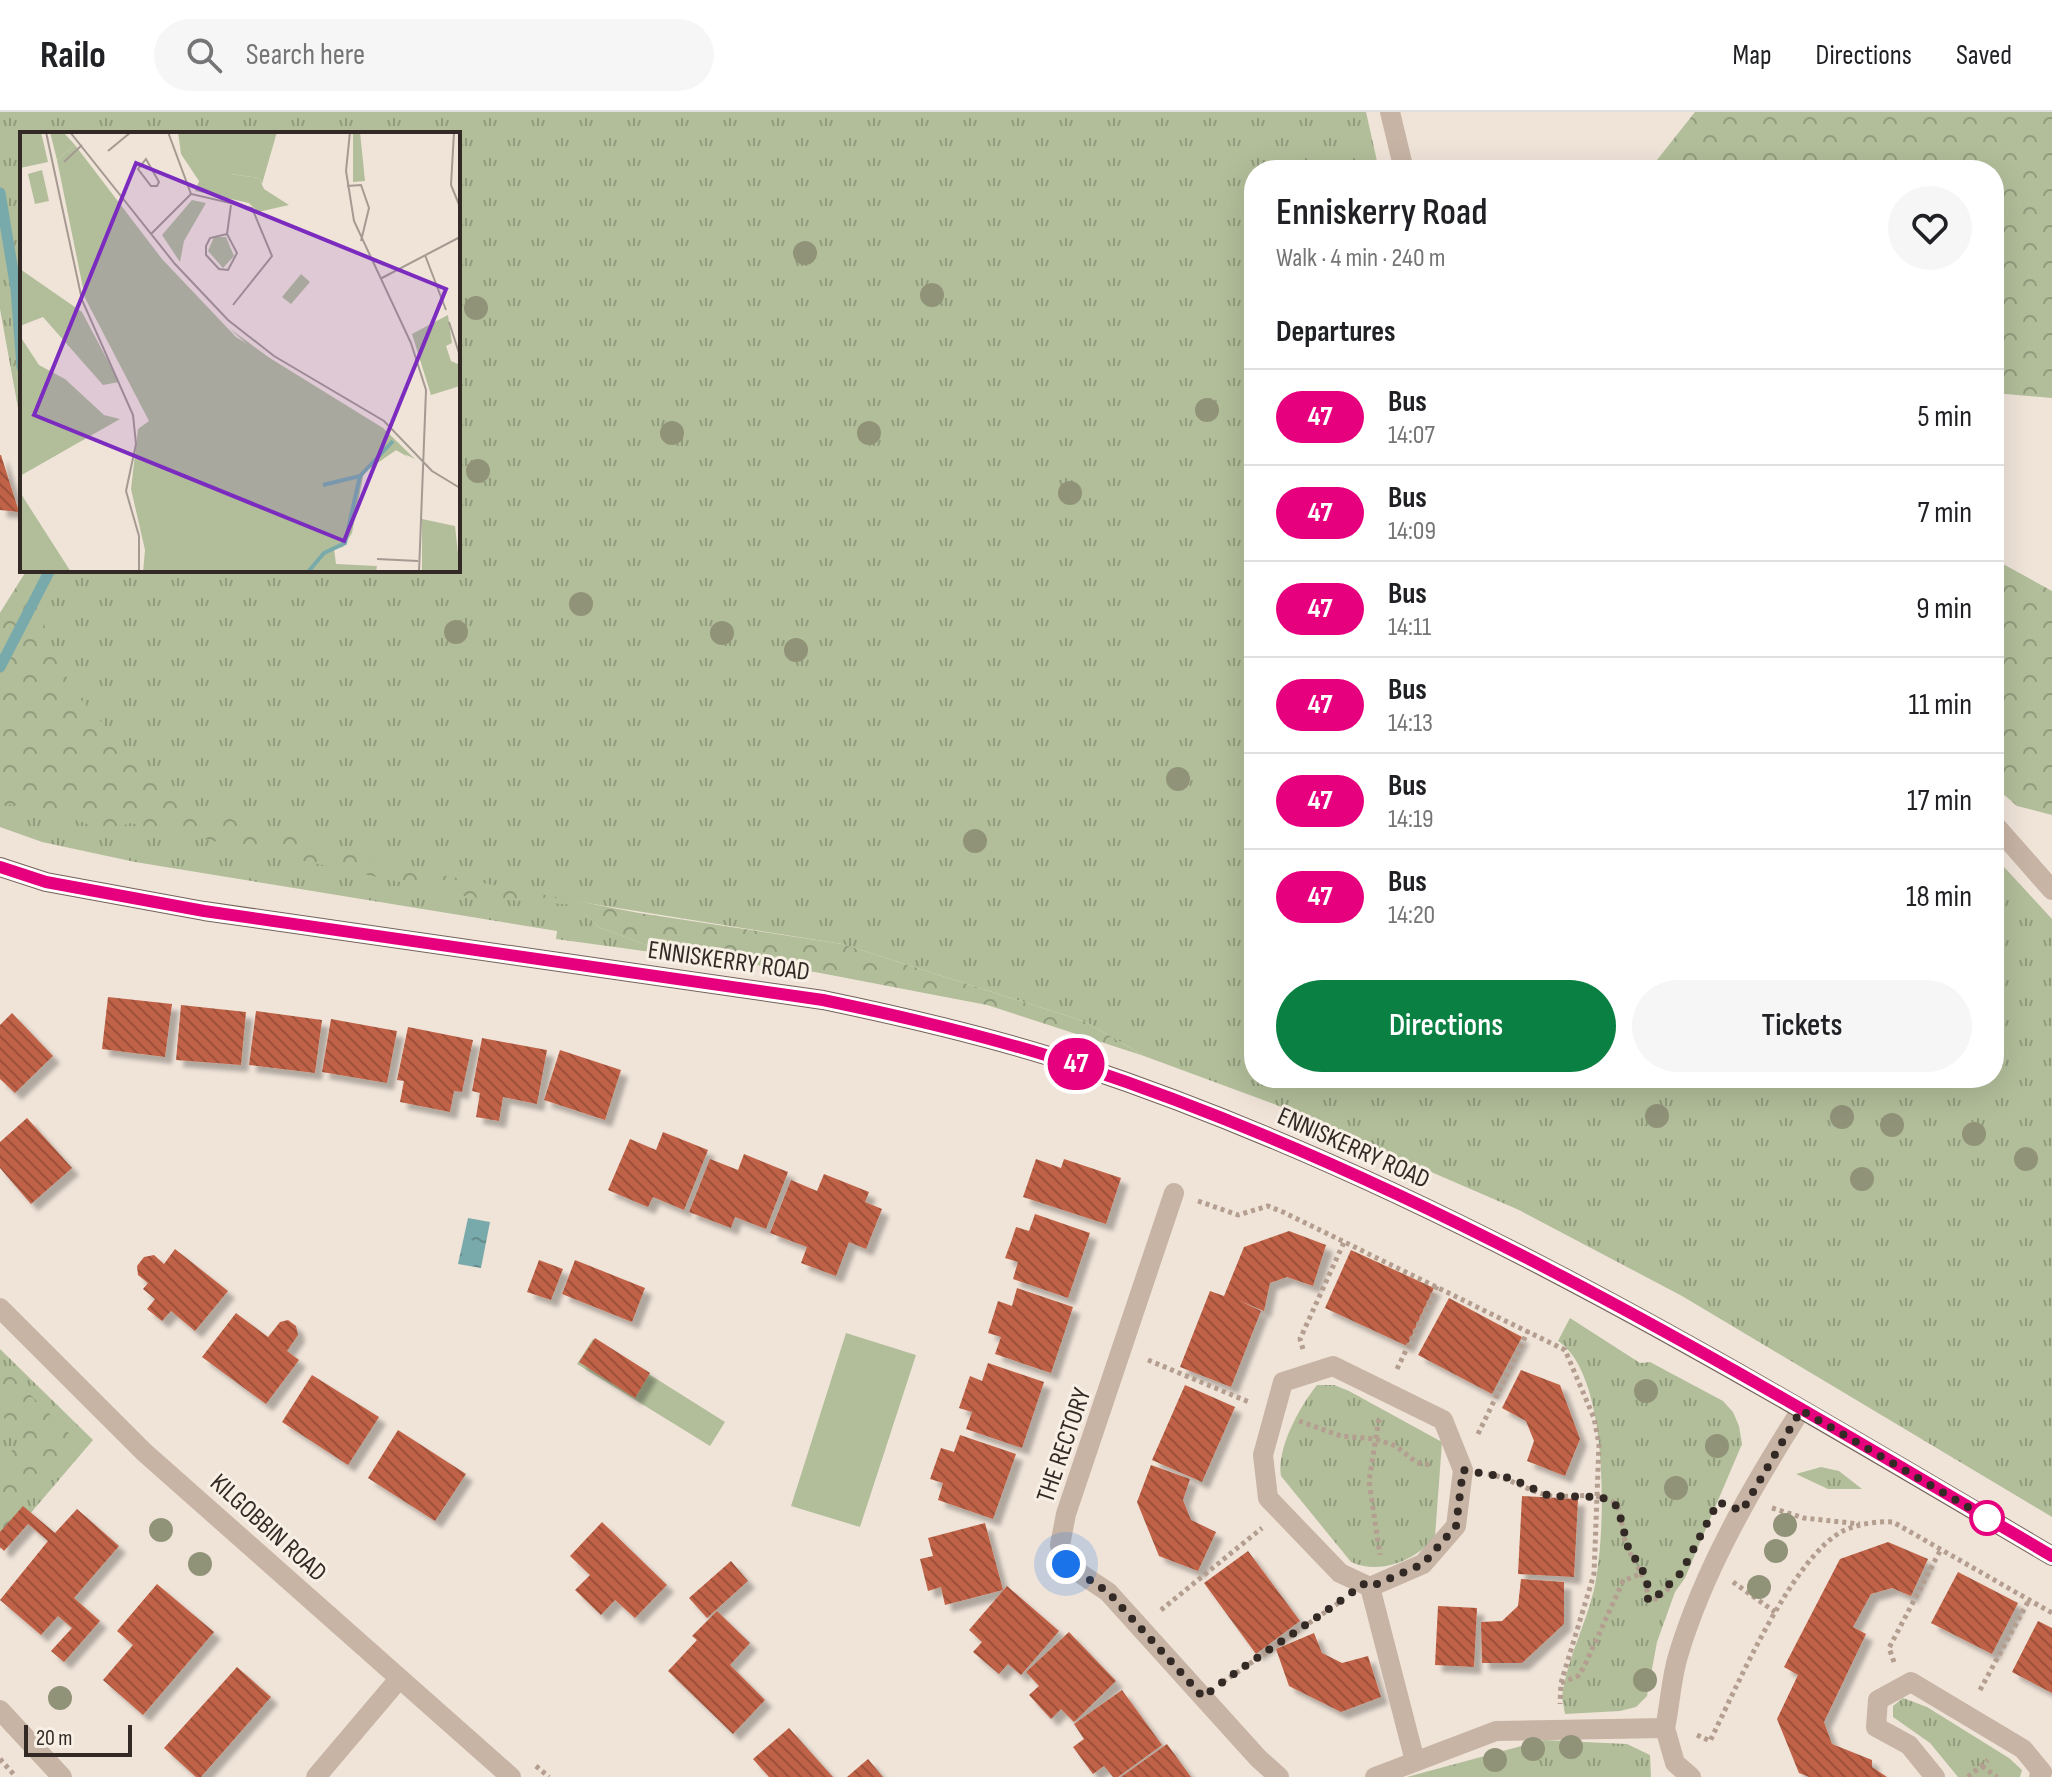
<!DOCTYPE html>
<html lang="en">
<head>
<meta charset="utf-8">
<style>
	:root { --surface:#fff; --page:#f6f6f6; --text:#202124; --muted:#757577; --line:#e0e0e0; --accent:#0b8043 }
	body { margin:0; font-family:"Sofia Sans Condensed",sans-serif; background:var(--page); color:var(--text); height:100vh; display:flex; flex-direction:column; font-size:30px; white-space:nowrap }
	* { box-sizing:border-box; margin:0 }
	p { font-size:26px; color:var(--muted) }
	.icon { flex:none; width:44px; height:44px; fill:none; stroke:currentColor; stroke-width:2; stroke-linecap:round; stroke-linejoin:round }
	.map { position:relative; flex:1; overflow:hidden }
	.details { position:absolute; left:1244px; top:48px; width:760px; height:928px; display:flex; flex-direction:column; background:var(--surface); border-radius:32px; box-shadow:0 8px 32px #0002 }
	.details>* { flex:none }
	.badge { padding:0 16px; border-radius:26px; font-size:28px; line-height:52px }
	.scale { position:absolute; left:24px; bottom:20px; width:108px; box-sizing:border-box; padding-left:8px; border:4px solid #332a26; border-top:0; font-size:22px; line-height:28px; white-space:nowrap; color:#332a26; -webkit-text-stroke:6px #f8efe5; paint-order:stroke }
	.you { position:absolute; width:40px; height:40px; margin:-20px; border:6px solid #fff; border-radius:50%; background:#1a73e8; box-shadow:0 0 0 12px #1a73e833 }
	.map>.badge { position:absolute; translate:-50% -50%; box-shadow:0 0 0 4px #fff }
	h2 { padding:0 32px; font-size:30px; line-height:72px }
	.round { display:grid; place-items:center; flex:none; width:84px; height:84px; border-radius:42px; background:var(--page) }
	.headline { display:flex; align-items:center; justify-content:space-between; height:136px; padding:0 32px }
	h1 { font-size:38px; font-weight:600; line-height:60px }
	.action { display:flex; gap:16px; margin-top:auto; padding:16px 32px }
	.action a { flex:1; height:92px; border-radius:48px; background:var(--accent); color:#fff; font-size:32px; font-weight:600; line-height:92px; text-align:center }
	.action a+a { background:var(--page); color:var(--text) }
	ul { padding:0; list-style:none }
	li { display:flex; align-items:center; gap:24px; height:96px; padding:0 32px; border-top:2px solid var(--line) }
	li div { flex:1 }
	li b { display:block; font-size:30px }
	li em { font-style:normal }
	li .badge { min-width:88px; font-weight:700; text-align:center }
	header { display:flex; align-items:center; gap:48px; box-sizing:border-box; height:112px; padding:0 40px; background:var(--surface); border-bottom:2px solid var(--line) }
	header strong { font-size:38px }
	nav { display:flex; gap:44px; margin-inline-start:auto; font-size:28px }
	.search { width:560px; height:72px; background:var(--page); display:flex; align-items:center; gap:20px; box-sizing:border-box; padding:0 28px; border-radius:44px; color:var(--muted); font-size:30px }
	.map>svg:first-child { display:block }
</style>
</head>
<body>
<header>
<strong>Railo</strong>
<div class="search"><svg class="icon" aria-label="search" viewBox="0 0 24 24"><circle cx="10" cy="10" r="6"/><path d="M15 15l6 6"/></svg>Search here</div>
<nav><a>Map</a><a>Directions</a><a>Saved</a></nav>
</header>
<div class="map">
<svg width="2052" height="1665" viewBox="0 0 2052 1665">
	<defs>
		<pattern id="grass-tufts" width="24" height="20" patternUnits="userSpaceOnUse" patternTransform="scale(2)"><rect width="24" height="20" fill="#b2be9a"/><path d="M3 7l-1-3M5 7V3M7 7l1-3M15 17l-1-3M17 17v-4M19 17l1-3" fill="none" stroke="#919b7d"/></pattern>
		<pattern id="forest-crowns" width="20" height="18" patternUnits="userSpaceOnUse" patternTransform="scale(2)"><rect width="20" height="18" fill="#b2be9a"/><path d="M2 6a3 3 0 1 1 6 0M12 15a3 3 0 1 1 6 0" fill="none" stroke="#919b7d"/></pattern>
		<pattern id="water-ripples" width="26" height="14" patternUnits="userSpaceOnUse" patternTransform="scale(2)"><rect width="26" height="14" fill="#79aaab"/><path d="M2 4q2-2 4 0t4 0M15 11q2-2 4 0t4 0" fill="none" stroke="#648b8b"/></pattern>
		<pattern id="building-back-hatch" width="6" height="6" patternUnits="userSpaceOnUse" patternTransform="scale(2)"><rect width="6" height="6" fill="#c06246"/><path d="M-1 5l2 2M0 0l6 6M5-1l2 2" fill="none" stroke="#9d513a"/></pattern>
		<filter id="shadow"><feDropShadow dx="7" dy="7" stdDeviation="2" flood-color="#0004"/></filter>
	</defs>
	<rect width="100%" height="100%" fill="#f0e4d9"/>
	<g fill="url(#grass-tufts)">
		<path d="M0,0H1366L1379,58H1254V966H1994V744L2052,807V1405L1682,1184L1519,1098L1274,992L1144,944L1086,910L842,832L574,789L598,815L673,843L556,827L557,819L135,750L42,730L0,715V501L27,458H458V22H22V318L0,197Z"/>
		<path d="M1570,1206L1640,1251L1650,1250L1723,1289L1733,1300L1739,1314L1742,1332L1685,1466L1675,1480L1657,1530L1647,1584L1636,1595L1620,1599L1565,1602L1562,1585C1567,1546 1587,1511 1595,1473C1606,1417 1610,1263 1558,1229Z"/>
		<path d="M0,1237L93,1328L0,1437Z"/>
		<path d="M1317,1273H1334L1349,1279L1442,1330L1435,1425C1415,1449 1380,1463 1351,1450L1281,1364C1276,1337 1300,1294 1317,1273Z"/>
		<path d="M1821,1355L1839,1359L1862,1377H1828L1796,1362Z"/>
		<path d="M1903,1586L1927,1595L2009,1646L2022,1658L2020,1665H1958L1930,1631L1893,1605V1594Z"/>
		<path d="M1544,1628L1627,1632L1650,1643L1651,1665H1407Z"/>
	</g>
	<g fill="url(#forest-crowns)">
		<path d="M1695,0H2052V286L1994,281V58H1649Z"/>
		<path d="M1994,447L2052,479V703L2017,694L1994,674Z"/>
		<path d="M27,458H41L38,486L48,527L74,580L124,635L191,696L405,756L639,801L842,832L1086,910L1144,944L987,893L815,860L673,843L598,815L577,793L469,785L131,711L106,718L33,694L0,692V501Z"/>
		<path d="M0,1253L78,1330L0,1420V1353L19,1330L0,1299Z"/>
	</g>
	<g fill="#b2be9a">
		<path d="M846,1221L916,1243L860,1415L791,1394Z"/>
		<path d="M593,1227L725,1310L710,1334L577,1252Z"/>
	</g>
	<path fill="url(#water-ripples)" d="M468,1106L490,1110L481,1156L458,1152Z"/>
	<g fill="none" stroke-linecap="round" stroke-linejoin="round">
		<g stroke="#79aaab" stroke-width="11">
			<path d="M0,81L16,177L22,255"/>
			<path d="M0,555L50,458"/>
		</g>
	</g>
	<g fill="url(#building-back-hatch)" filter="url(#shadow)">
		<path d="M0,343H1L19,400L0,398Z"/>
		<path d="M108,885L172,892L165,945L102,937Z"/>
		<path d="M181,893L246,900L241,953L176,948Z"/>
		<path d="M256,899L322,908L315,961L249,953Z"/>
		<path d="M12,901L53,944L15,981L0,967V913Z"/>
		<path d="M331,907L397,919L387,971L322,960Z"/>
		<path d="M408,915L473,928L462,980L454,979L450,1000L400,990L404,969L397,968Z"/>
		<path d="M482,926L547,938L537,992L503,985L499,1009L476,1005L480,981L472,979Z"/>
		<path d="M560,938L621,958L605,1008L544,988Z"/>
		<path d="M27,1006L72,1056L31,1092L0,1056V1030Z"/>
		<path d="M663,1020L708,1038L684,1098L653,1085L648,1095L608,1078L630,1027L656,1038Z"/>
		<path d="M744,1042L788,1060L766,1117L735,1105L731,1116L689,1100L710,1047L738,1058Z"/>
		<path d="M1036,1047L1061,1056L1064,1047L1121,1066L1106,1112L1023,1085Z"/>
		<path d="M824,1062L869,1080L865,1090L882,1097L866,1137L849,1130L836,1164L801,1151L807,1135L770,1121L791,1068L817,1079Z"/>
		<path d="M1035,1102L1090,1121L1068,1186L1013,1167L1018,1150L1005,1146L1011,1130L1016,1115L1029,1119Z"/>
		<path d="M1289,1119L1326,1133L1313,1174L1287,1165L1270,1171L1264,1199L1238,1188L1261,1199L1231,1275L1180,1255L1210,1179L1224,1184L1244,1135Z"/>
		<path d="M175,1137L228,1179L195,1219L171,1199L162,1209L147,1197L155,1187L143,1177L148,1171L138,1163L137,1154L144,1145L154,1143L164,1152Z"/>
		<path d="M1351,1138L1434,1176L1407,1234L1325,1196Z"/>
		<path d="M539,1148L563,1157L551,1188L527,1180Z"/>
		<path d="M575,1148L645,1176L632,1210L562,1182Z"/>
		<path d="M1017,1176L1073,1195L1051,1261L995,1242L1001,1225L988,1221L998,1189L1012,1194Z"/>
		<path d="M1449,1186L1522,1225L1492,1282L1418,1243Z"/>
		<path d="M236,1201L268,1225L280,1210L288,1208L296,1214L298,1223L287,1239L299,1248L266,1292L202,1245Z"/>
		<path d="M595,1226L650,1261L635,1286L579,1250Z"/>
		<path d="M988,1251L1044,1270L1022,1336L966,1317L972,1300L959,1296L970,1264L982,1269Z"/>
		<path d="M1521,1258L1560,1273L1580,1327L1565,1364L1527,1349L1534,1329L1526,1309L1502,1296Z"/>
		<path d="M312,1263L379,1305L348,1353L282,1310Z"/>
		<path d="M1185,1273L1235,1295L1202,1370L1152,1348Z"/>
		<path d="M398,1318L466,1362L435,1409L368,1366Z"/>
		<path d="M960,1323L1016,1342L993,1407L938,1388L943,1371L930,1367L941,1336L954,1340Z"/>
		<path d="M1151,1353L1190,1367L1183,1388L1191,1408L1216,1420L1198,1459L1159,1444L1137,1390Z"/>
		<path d="M1522,1384L1578,1387L1574,1465L1518,1462Z"/>
		<path d="M23,1394L55,1421L77,1397L119,1434L74,1486L100,1509L64,1550L51,1539L72,1516L58,1504L41,1523L0,1488L48,1429L28,1412L4,1439L0,1435V1420Z"/>
		<path d="M602,1410L667,1473L635,1506L615,1488L601,1503L575,1478L590,1463L570,1444Z"/>
		<path d="M985,1411L1003,1478L945,1493L941,1475L928,1479L920,1447L933,1444L928,1426Z"/>
		<path d="M1888,1430L1928,1447L1911,1484L1892,1476L1871,1482L1853,1515L1866,1522L1824,1610L1832,1632L1872,1648V1655L1887,1665H1809L1799,1661L1777,1607L1798,1563L1784,1555L1840,1447Z"/>
		<path d="M1248,1439L1300,1509L1256,1542L1204,1471Z"/>
		<path d="M731,1449L748,1469L707,1506L689,1486Z"/>
		<path d="M1958,1460L2018,1491L1992,1542L1931,1511Z"/>
		<path d="M1521,1467L1564,1470V1512L1522,1551H1482L1481,1510L1502,1509L1518,1494Z"/>
		<path d="M157,1472L214,1520L143,1603L103,1568L133,1533L117,1519Z"/>
		<path d="M1007,1474L1059,1519L1021,1563L1008,1552L999,1562L973,1540L982,1530L969,1518Z"/>
		<path d="M1438,1494L1477,1496L1474,1555L1435,1553Z"/>
		<path d="M717,1499L750,1531L730,1553L765,1588L733,1622L668,1559L697,1528L692,1524Z"/>
		<path d="M2038,1509L2052,1516V1581L2012,1560Z"/>
		<path d="M1069,1520L1116,1569L1074,1610L1061,1597L1051,1607L1029,1583L1039,1574L1026,1560Z"/>
		<path d="M1314,1521L1322,1541L1342,1551L1368,1544L1381,1585L1341,1600L1289,1574L1276,1537Z"/>
		<path d="M237,1555L271,1585L201,1665H196L164,1636Z"/>
		<path d="M1122,1578L1162,1633L1118,1665H1113L1104,1654L1093,1662L1073,1635L1084,1627L1074,1612Z"/>
		<path d="M789,1616L833,1665H769L753,1647Z"/>
		<path d="M1167,1632L1191,1665H1121Z"/>
		<path d="M868,1647L883,1665H847Z"/>
	</g>
	<g fill="none" stroke-linecap="round" stroke-linejoin="round">
		<g stroke="#b39e90" stroke-width="5" stroke-dasharray="4 4" stroke-linecap="butt">
			<path d="M1198,1089L1238,1103L1268,1094L1283,1100L1565,1238L1594,1306L1599,1332L1594,1462L1561,1571L1560,1592"/>
			<path d="M1303,1237L1300,1227L1345,1128"/>
			<path d="M1148,1248L1249,1290"/>
			<path d="M1397,1257L1437,1174"/>
			<path d="M1379,1307L1369,1369L1380,1443"/>
			<path d="M1299,1309L1341,1324L1375,1327L1396,1334L1417,1351L1431,1353"/>
			<path d="M1478,1322L1528,1219"/>
			<path d="M1488,1362C1511,1366 1531,1381 1552,1384C1571,1386 1597,1379 1613,1390C1623,1397 1621,1414 1624,1425C1630,1449 1646,1459 1648,1487H1658L1672,1473"/>
			<path d="M1772,1396L1804,1406L1860,1412"/>
			<path d="M1733,1470L1775,1500"/>
			<path d="M1161,1498L1262,1416"/>
			<path d="M1894,1550L1889,1536L1941,1437"/>
			<path d="M1223,1570L1340,1490"/>
			<path d="M1561,1571L1578,1564L1584,1555L1623,1469L1642,1461"/>
			<path d="M1980,1578L2029,1488"/>
			<path d="M1697,1623L1710,1629C1736,1577 1793,1442 1845,1418C1859,1412 1877,1409 1893,1410L2052,1501"/>
			<path d="M0,1647L16,1665"/>
			<path d="M536,1654L549,1665"/>
			<path d="M1982,1654L1997,1665"/>
			<path d="M1968,1665L1988,1648"/>
		</g>
		<g stroke="#c7b4a5" stroke-width="20">
			<path d="M1390,0L1404,58"/>
			<path d="M1994,712L2052,778"/>
			<path d="M1174,1081L1066,1402L1060,1433L1066,1452L1108,1480L1258,1646L1279,1665"/>
			<path d="M0,1196L144,1340L511,1665"/>
			<path d="M1333,1254L1443,1308L1463,1358L1456,1414L1423,1452L1370,1475L1340,1461L1268,1386L1263,1343L1283,1270Z"/>
			<path d="M1370,1475L1415,1649"/>
			<path d="M0,1598L62,1665"/>
			<path d="M1665,1616C1670,1593 1671,1567 1678,1544C1704,1457 1752,1375 1801,1298"/>
			<path d="M316,1665L399,1567"/>
			<path d="M1375,1665L1496,1619L1665,1616L1675,1651L1691,1665"/>
			<path d="M1935,1665L1909,1633L1876,1615L1878,1588L1911,1570L2023,1637L2042,1660L2039,1665"/>
		</g>
		<path stroke="#756158" stroke-width="20" d="M0,755L46,770L204,799L823,888C910,906 996,926 1080,954C1426,1069 1739,1260 2052,1444"/>
	</g>
	<g fill="#919379">
		<circle cx="805" cy="141" r="12"/>
		<circle cx="932" cy="183" r="12"/>
		<circle cx="476" cy="196" r="12"/>
		<circle cx="1207" cy="298" r="12"/>
		<circle cx="672" cy="321" r="12"/>
		<circle cx="869" cy="321" r="12"/>
		<circle cx="478" cy="359" r="12"/>
		<circle cx="1070" cy="381" r="12"/>
		<circle cx="581" cy="492" r="12"/>
		<circle cx="456" cy="520" r="12"/>
		<circle cx="722" cy="521" r="12"/>
		<circle cx="796" cy="538" r="12"/>
		<circle cx="1178" cy="667" r="12"/>
		<circle cx="975" cy="729" r="12"/>
		<circle cx="1657" cy="1004" r="12"/>
		<circle cx="1842" cy="1005" r="12"/>
		<circle cx="1892" cy="1013" r="12"/>
		<circle cx="1974" cy="1022" r="12"/>
		<circle cx="2026" cy="1047" r="12"/>
		<circle cx="1862" cy="1067" r="12"/>
		<circle cx="1646" cy="1279" r="12"/>
		<circle cx="1717" cy="1334" r="12"/>
		<circle cx="1676" cy="1376" r="12"/>
		<circle cx="1785" cy="1413" r="12"/>
		<circle cx="161" cy="1418" r="12"/>
		<circle cx="1776" cy="1439" r="12"/>
		<circle cx="200" cy="1452" r="12"/>
		<circle cx="1759" cy="1475" r="12"/>
		<circle cx="1645" cy="1568" r="12"/>
		<circle cx="60" cy="1586" r="12"/>
		<circle cx="1571" cy="1635" r="12"/>
		<circle cx="1533" cy="1637" r="12"/>
		<circle cx="1495" cy="1648" r="12"/>
	</g>
	<g fill="none" stroke-linecap="round" stroke-linejoin="round">
		<defs>
			<path id="line" d="M0,755L46,770L204,799L823,888C910,906 996,926 1080,954C1426,1069 1740,1260 2052,1444"/>
		</defs>
		<use href="#line" stroke="#fff" stroke-width="18"/>
		<use href="#line" stroke="#e6007e" stroke-width="12"/>
		<path stroke="#332a26" stroke-width="8" stroke-dasharray="0 14.4" d="M1066,1452L1108,1480L1203,1585C1254,1545 1311,1512 1363,1472L1370,1475L1423,1452L1456,1414L1463,1358L1510,1366L1549,1384L1600,1385L1613,1390L1618,1396L1628,1435L1647,1466L1648,1487L1652,1489L1681,1461L1718,1390L1742,1399L1801,1298L1987,1406"/>
	</g>
	<circle fill="#fff" stroke="#e6007e" stroke-width="4" cx="1987" cy="1406" r="16"/>
	<g text-anchor="middle" stroke-width="6" stroke-linejoin="round" paint-order="stroke">
		<g font-size="26" fill="#332a26" stroke="#f8efe5">
			<text transform="translate(729 848) rotate(8)" y="9">ENNISKERRY ROAD</text>
			<text transform="translate(1354 1035) rotate(24)" y="9">ENNISKERRY ROAD</text>
			<text transform="translate(1063 1333) rotate(-71)" y="9">THE RECTORY</text>
			<text transform="translate(269 1415) rotate(42)" y="9">KILGOBBIN ROAD</text>
		</g>
	</g>
	<g transform="translate(20 20)">
		<rect width="440" height="440" fill="#f0e4d9"/>
		<path d="M158,0H202L195,3L210,42L239,46L244,57L269,73L238,80L229,71L175,59L179,49L161,22ZM333,0H340L345,49L333,50ZM55,13L142,127L216,205L363,296L395,327L376,318L344,340L332,401L323,415L314,417L316,432L357,434L356,440H123L125,418L111,357L118,297L129,289L65,166L37,28ZM172,68L186,71L164,109L160,130L142,103ZM194,105H206L214,124L203,136L188,119ZM428,183L432,211L426,214L431,229L440,233V254L411,263L392,202ZM402,387L435,394L440,440H402Z" fill="#b2be9a"/>
		<path d="M30,0H43L55,13L37,28ZM0,137L62,180L99,250L83,253L23,185L0,194ZM426,186V194L403,207L420,257L411,253L394,203ZM209,196L286,253L368,305L388,325L376,318L344,340L349,316L338,292L248,231ZM0,204L19,233L45,247L84,283L100,287L0,344ZM0,359L3,365L51,440H0Z" fill="#b2be9a"/>
		<path d="M202,0H257L242,52L239,46L210,42L182,26L188,4Z" fill="#b2be9a"/>
		<path d="M0,0H21L28,30L0,36ZM22,38L29,69L15,72L8,42ZM281,142L290,150L271,172L262,165Z" fill="#b2be9a"/>
		<path fill="none" stroke="#79aaab" stroke-width="4" d="M303,353L340,344L373,309M288,440L304,421L325,411L340,344"/>
		<path fill="none" stroke="#a49a91" stroke-width="2" d="M26,0L62,168L113,283L116,312L106,359L119,404V440M50,0L155,132L208,188L254,224L364,289L412,339L440,356M148,0L171,62L232,76L252,124L213,173M330,0L326,39L334,89L391,211L406,258L399,440M434,0L431,53L440,75M88,19L111,0M126,27L139,50L137,54H131L118,37ZM44,30L62,13M327,54L341,53L349,76L341,109M131,102L171,62M207,102L190,106L186,114V123L199,137L208,138L217,121L207,102L211,73M405,123L426,178M360,147L440,105M429,190L439,221M357,427L398,429"/>
		<path fill="#7b2cbf" fill-opacity="0.15" stroke="#7b2cbf" stroke-width="4" d="M116,31L426,157L324,409L14,283Z"/>
		<rect width="440" height="440" fill="none" stroke="#332a26" stroke-width="4"/>
	</g>
</svg>
<div class="scale">20 m</div>
<div class="you" style="left:1066px;top:1452px"></div>
<b class="badge" style="left:1076px;top:952px;background:#e6007e;color:#fff">47</b>
<section class="details">
<div class="headline"><div><h1>Enniskerry Road</h1><p>Walk · 4 min · 240 m</p></div><a class="round"><svg class="icon" aria-label="heart" viewBox="0 0 24 24"><path d="M12 20l-8-8c-3-5 5-10 8-4 3-6 11-1 8 4z"/></svg></a></div>
<h2>Departures</h2>
<ul>
<li><span class="badge" style="background:#e6007e;color:#fff">47</span><div><b>Bus</b><p>14:07</p></div><em>5 min</em></li>
<li><span class="badge" style="background:#e6007e;color:#fff">47</span><div><b>Bus</b><p>14:09</p></div><em>7 min</em></li>
<li><span class="badge" style="background:#e6007e;color:#fff">47</span><div><b>Bus</b><p>14:11</p></div><em>9 min</em></li>
<li><span class="badge" style="background:#e6007e;color:#fff">47</span><div><b>Bus</b><p>14:13</p></div><em>11 min</em></li>
<li><span class="badge" style="background:#e6007e;color:#fff">47</span><div><b>Bus</b><p>14:19</p></div><em>17 min</em></li>
<li><span class="badge" style="background:#e6007e;color:#fff">47</span><div><b>Bus</b><p>14:20</p></div><em>18 min</em></li>
</ul>
<div class="action"><a>Directions</a><a>Tickets</a></div>
</section>
</div>
</body>
</html>
